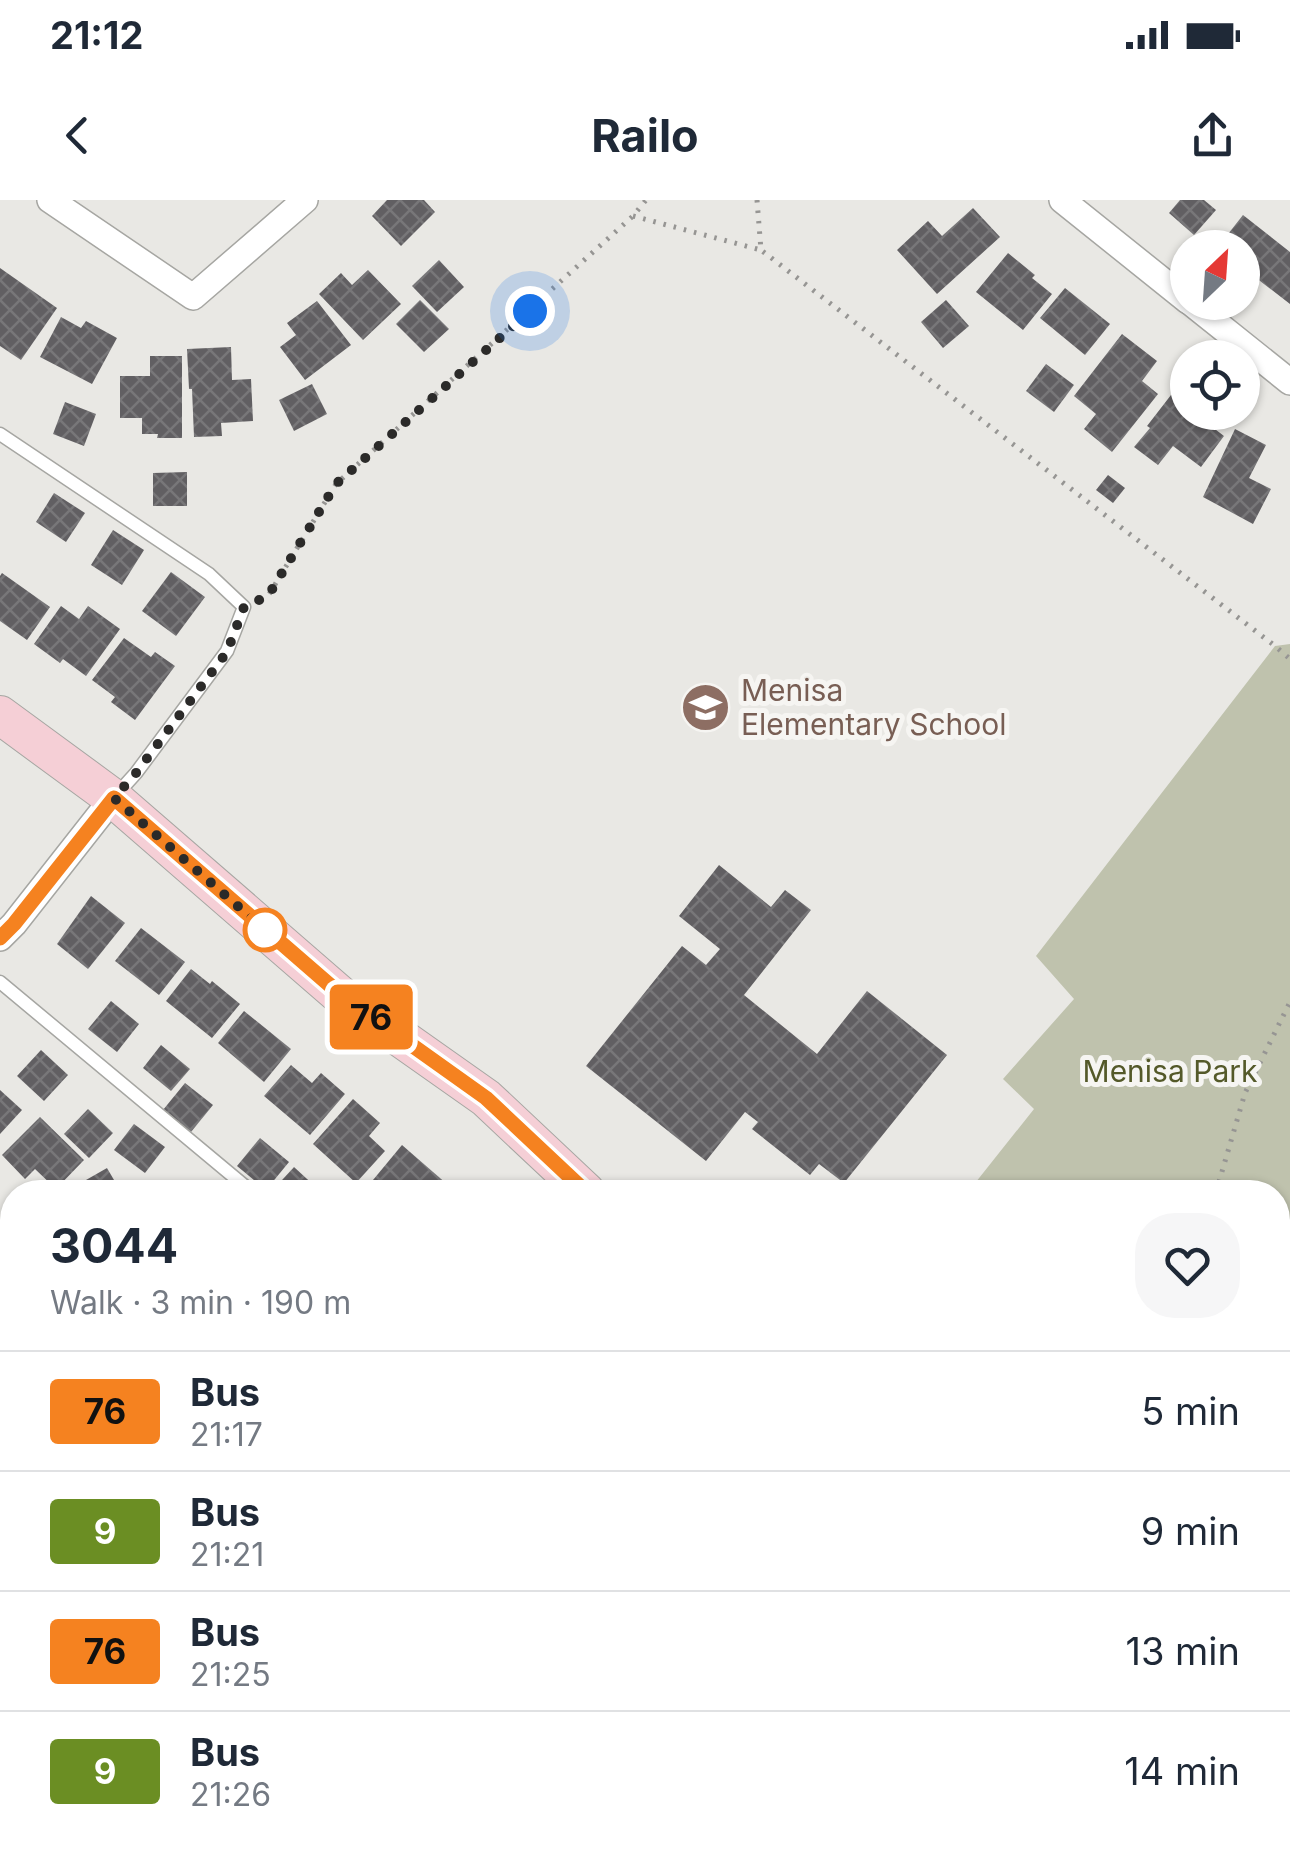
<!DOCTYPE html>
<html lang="en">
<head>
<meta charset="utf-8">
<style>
	:root { --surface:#fff; --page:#f6f6f7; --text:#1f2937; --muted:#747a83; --line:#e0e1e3 }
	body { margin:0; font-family:Inter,sans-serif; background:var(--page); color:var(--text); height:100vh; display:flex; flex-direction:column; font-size:38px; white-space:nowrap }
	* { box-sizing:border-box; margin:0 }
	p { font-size:32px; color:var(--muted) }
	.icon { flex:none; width:55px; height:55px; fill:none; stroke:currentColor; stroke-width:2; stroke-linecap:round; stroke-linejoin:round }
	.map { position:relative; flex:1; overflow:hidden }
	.drawer { position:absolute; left:0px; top:980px; width:1290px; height:672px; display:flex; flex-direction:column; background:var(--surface); border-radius:40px 40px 0 0; box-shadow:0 2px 8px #0004 }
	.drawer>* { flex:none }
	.badge { padding:0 20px; border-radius:8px; font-size:35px; line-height:65px }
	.needle { width:65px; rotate:25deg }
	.tools { position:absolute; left:1170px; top:30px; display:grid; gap:20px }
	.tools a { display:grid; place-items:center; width:90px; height:90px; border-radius:50%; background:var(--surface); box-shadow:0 2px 8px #0004; font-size:50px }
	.you { position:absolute; width:50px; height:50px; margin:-25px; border:8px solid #fff; border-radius:50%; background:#1a73e8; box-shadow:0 0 0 15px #1a73e833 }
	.map>.badge { position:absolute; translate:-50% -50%; box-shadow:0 0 0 5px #fff }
	.round { display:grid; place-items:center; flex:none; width:105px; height:105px; border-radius:40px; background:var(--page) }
	.head { display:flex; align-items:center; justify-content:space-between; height:170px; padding:0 50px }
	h1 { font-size:48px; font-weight:700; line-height:75px }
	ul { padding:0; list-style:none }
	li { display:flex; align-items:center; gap:30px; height:120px; padding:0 50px; border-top:2px solid var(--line) }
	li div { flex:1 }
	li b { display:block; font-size:38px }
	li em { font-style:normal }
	li .badge { min-width:110px; font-weight:700; text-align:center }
	.status { display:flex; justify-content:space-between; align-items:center; height:70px; padding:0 50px; background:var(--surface); direction:ltr }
	.status svg { height:28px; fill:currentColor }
	header { display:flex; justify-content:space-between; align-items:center; height:130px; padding:0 50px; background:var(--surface); font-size:45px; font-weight:700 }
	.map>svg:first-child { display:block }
</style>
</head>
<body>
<div class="status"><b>21:12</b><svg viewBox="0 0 49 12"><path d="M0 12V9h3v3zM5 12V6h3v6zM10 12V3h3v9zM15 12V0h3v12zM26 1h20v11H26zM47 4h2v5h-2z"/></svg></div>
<header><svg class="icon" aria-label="back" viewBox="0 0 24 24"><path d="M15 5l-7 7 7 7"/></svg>Railo<svg class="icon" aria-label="share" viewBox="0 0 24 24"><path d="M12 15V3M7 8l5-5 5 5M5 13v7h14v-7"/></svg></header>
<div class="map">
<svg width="1290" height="1651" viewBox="0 0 1290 1651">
	<defs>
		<pattern id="building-cross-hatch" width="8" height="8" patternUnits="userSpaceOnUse" patternTransform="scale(2.5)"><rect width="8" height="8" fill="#615f62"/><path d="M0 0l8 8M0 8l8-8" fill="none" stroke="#787779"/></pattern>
	</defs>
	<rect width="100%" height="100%" fill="#e9e8e4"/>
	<path fill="#bfc2ad" d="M1290,444V1374L1278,1370V992H968L1034,909L1003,879L1074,799L1036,756L1275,446Z"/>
	<g fill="url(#building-cross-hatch)">
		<path d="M387,0H424L435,12L401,46L372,16Z"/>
		<path d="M1180,0H1204L1216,10L1194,35L1169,13Z"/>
		<path d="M973,8L1000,37L937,94L897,50L928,21L942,36Z"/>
		<path d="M1243,15L1290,52V104L1242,67V48H1217Z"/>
		<path d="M1008,53L1035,75L1032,78L1052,94L1023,130L976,92Z"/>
		<path d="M439,60L464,87L437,112L412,86Z"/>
		<path d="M0,68L57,108L21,160L0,146Z"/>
		<path d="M368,70L401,104L363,140L319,94L341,73L352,85Z"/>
		<path d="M1065,88L1110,124L1085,155L1040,118Z"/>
		<path d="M420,100L449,129L424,152L396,124Z"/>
		<path d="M946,100L969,126L943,148L921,122Z"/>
		<path d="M317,101L351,145L305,180L280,147L296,135L287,123Z"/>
		<path d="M61,117L81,128L86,121L117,138L92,184L40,157Z"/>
		<path d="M1122,134L1157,161L1142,181L1158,194L1112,252L1084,229L1096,214L1074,196Z"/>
		<path d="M231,147L232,180L251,179L253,221L221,223L222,236L194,237L192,189H189L187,149Z"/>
		<path d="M150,156H182V238H157L158,234H142V218H120V176H150Z"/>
		<path d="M1046,164L1074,185L1054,212L1026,191Z"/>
		<path d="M1188,173V212H1215L1207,223L1224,236L1201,267L1173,246L1158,265L1134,247L1150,228L1147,226Z"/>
		<path d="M312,184L327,214L294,231L279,200Z"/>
		<path d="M65,202L96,214L84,246L53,234Z"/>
		<path d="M1235,229L1266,245L1249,278L1271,289L1253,324L1203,297Z"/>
		<path d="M187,272V306H153V273Z"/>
		<path d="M1108,275L1125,288L1113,303L1096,290Z"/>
		<path d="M54,293L85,313L66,342L36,322Z"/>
		<path d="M113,330L144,350L122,385L91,365Z"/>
		<path d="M171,372L205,397L176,436L142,411Z"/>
		<path d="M2,373L50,407L27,440L0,421V376Z"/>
		<path d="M61,406L79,419L88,406L120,429L86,476L63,459L60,463L34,444Z"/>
		<path d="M124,438L151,457L155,452L175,466L135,520L111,502L115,497L92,480Z"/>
		<path d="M719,665L771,707L785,690L811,710L744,795L817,854L867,791L947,855L844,983L819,964L810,975L752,929L758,922L745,912L706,961L586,866L682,746L706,765L720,749L679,716Z"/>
		<path d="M91,696L125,723L88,769L57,744Z"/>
		<path d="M141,728L185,762L159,795L115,761Z"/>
		<path d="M191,769L210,784L212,781L240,804L212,838L166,801Z"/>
		<path d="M111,801L139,824L117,852L88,829Z"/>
		<path d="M244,811L291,849L264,882L218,843Z"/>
		<path d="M161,845L190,869L171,891L143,868Z"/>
		<path d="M41,850L68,875L44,901L17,876Z"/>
		<path d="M291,865L312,883L321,873L345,894L310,935L264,896Z"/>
		<path d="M185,883L213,905L191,932L163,910Z"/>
		<path d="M0,890L22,910L0,934Z"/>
		<path d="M353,899L380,923L369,936L385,951L356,983L313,944Z"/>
		<path d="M88,909L113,933L89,958L64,934Z"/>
		<path d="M40,917L84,960L56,989L35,969L25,979L2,955Z"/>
		<path d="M134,924L165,947L145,973L114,950Z"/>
		<path d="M260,938L289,962L266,990L237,966Z"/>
		<path d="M402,945L448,985L441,992H387L373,980Z"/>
		<path d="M294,967L319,990L316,992H271Z"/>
		<path d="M107,968L121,992H65Z"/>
		<path d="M12,1180V1218L0,1219V1181Z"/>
		<path d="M0,1490L12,1497V1529L8,1536L0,1531Z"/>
		<path d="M1281,1571L1290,1573V1608L1278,1605V1585Z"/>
		<path d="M208,1640H222L245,1651H202Z"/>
		<path d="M251,1640H286L278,1651H265Z"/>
		<path d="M330,1640H367L375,1647L371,1651H321Z"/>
		<path d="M433,1640H482L497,1651H425Z"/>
		<path d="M721,1640H735L757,1651H716Z"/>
		<path d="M911,1640H952L959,1643L955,1651H906Z"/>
		<path d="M1129,1640H1171L1167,1651H1129L1125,1650Z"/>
	</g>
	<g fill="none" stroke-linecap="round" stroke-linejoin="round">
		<defs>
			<g id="lane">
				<path d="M0,234L209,374L244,407L227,451L136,573L117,594"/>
				<path d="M0,782L252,992"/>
				<path d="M0,1314L12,1320"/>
				<path d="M0,1440L12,1416"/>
				<path d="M1278,1637L1290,1640"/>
			</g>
			<g id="street">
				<path d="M50,0L193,97L305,0"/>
				<path d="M1062,0L1188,101"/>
				<path d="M1190,102L1290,182"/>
				<path d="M0,738L14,724L113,598"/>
				<path d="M0,1034L12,1043"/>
				<path d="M0,1102L12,1098"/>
				<path d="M0,1592L12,1597"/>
				<path d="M105,1640L129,1651"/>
				<path d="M633,1651L636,1640"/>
				<path d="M1069,1651L1074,1640"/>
			</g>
			<g id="secondary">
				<path d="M0,515L113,598L340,795L486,898L586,992"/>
				<path d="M1278,1404L1290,1407"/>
			</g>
		</defs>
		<use href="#lane" stroke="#a6a6a2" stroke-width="15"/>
		<use href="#street" stroke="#a6a6a2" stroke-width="28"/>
		<use href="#secondary" stroke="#a6a6a2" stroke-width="40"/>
		<g stroke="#969593" stroke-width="5" stroke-dasharray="2.5 8" stroke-linecap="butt">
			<path d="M757,0L761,50L1275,446L1290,459"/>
			<path d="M633,16L761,50"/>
			<path d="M261,400L268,396L336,284L633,16L646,0"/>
			<path d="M1216,992L1245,893L1290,802"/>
		</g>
		<use href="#lane" stroke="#fff" stroke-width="12"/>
		<use href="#street" stroke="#fff" stroke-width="25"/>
		<use href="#secondary" stroke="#f5cfd6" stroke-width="38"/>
	</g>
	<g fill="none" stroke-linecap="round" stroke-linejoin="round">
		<defs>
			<path id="line" d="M0,738L14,724L114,598L340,794L486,898L586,992"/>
		</defs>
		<use href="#line" stroke="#fff" stroke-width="22"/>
		<use href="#line" stroke="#f58220" stroke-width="15"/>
		<path stroke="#2b2a29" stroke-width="10" stroke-dasharray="0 18" d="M265,730L114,598L136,573L227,452L244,407L268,396L336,284L530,111"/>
	</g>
	<defs>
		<symbol id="school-disc" viewBox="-11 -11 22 22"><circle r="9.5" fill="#8d6e63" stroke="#f6f5f2"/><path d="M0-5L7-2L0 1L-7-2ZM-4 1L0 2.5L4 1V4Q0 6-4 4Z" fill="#fff"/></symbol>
	</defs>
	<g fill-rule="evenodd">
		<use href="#school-disc" x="678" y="480" width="55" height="55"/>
	</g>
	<circle fill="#fff" stroke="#f58220" stroke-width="5" cx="265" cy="730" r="20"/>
	<g text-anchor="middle" stroke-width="10" stroke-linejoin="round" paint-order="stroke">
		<g font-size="30" fill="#785e54" stroke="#f6f5f2" text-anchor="start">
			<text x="741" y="501">Menisa<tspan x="741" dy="34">Elementary School</tspan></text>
		</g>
		<g font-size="30" fill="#545929" stroke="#f6f5f2">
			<text x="1170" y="882">Menisa Park</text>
		</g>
	</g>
</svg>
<div class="tools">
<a><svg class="needle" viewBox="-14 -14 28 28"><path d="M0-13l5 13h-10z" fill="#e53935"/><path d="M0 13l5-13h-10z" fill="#747a83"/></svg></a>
<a><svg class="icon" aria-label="locate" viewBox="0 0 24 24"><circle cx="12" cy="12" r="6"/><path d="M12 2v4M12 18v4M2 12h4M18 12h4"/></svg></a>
</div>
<div class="you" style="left:530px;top:111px"></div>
<b class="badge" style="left:371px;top:817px;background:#f58220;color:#111">76</b>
<section class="drawer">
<div class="head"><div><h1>3044</h1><p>Walk · 3 min · 190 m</p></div><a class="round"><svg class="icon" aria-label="heart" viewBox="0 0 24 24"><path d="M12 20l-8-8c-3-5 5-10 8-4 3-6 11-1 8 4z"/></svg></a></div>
<ul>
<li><span class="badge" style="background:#f58220;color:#111">76</span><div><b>Bus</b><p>21:17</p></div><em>5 min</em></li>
<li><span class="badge" style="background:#6b8e23;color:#fff">9</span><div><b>Bus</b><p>21:21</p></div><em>9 min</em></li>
<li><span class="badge" style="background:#f58220;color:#111">76</span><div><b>Bus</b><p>21:25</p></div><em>13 min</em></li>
<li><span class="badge" style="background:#6b8e23;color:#fff">9</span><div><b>Bus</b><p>21:26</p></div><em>14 min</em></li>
</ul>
</section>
</div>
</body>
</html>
